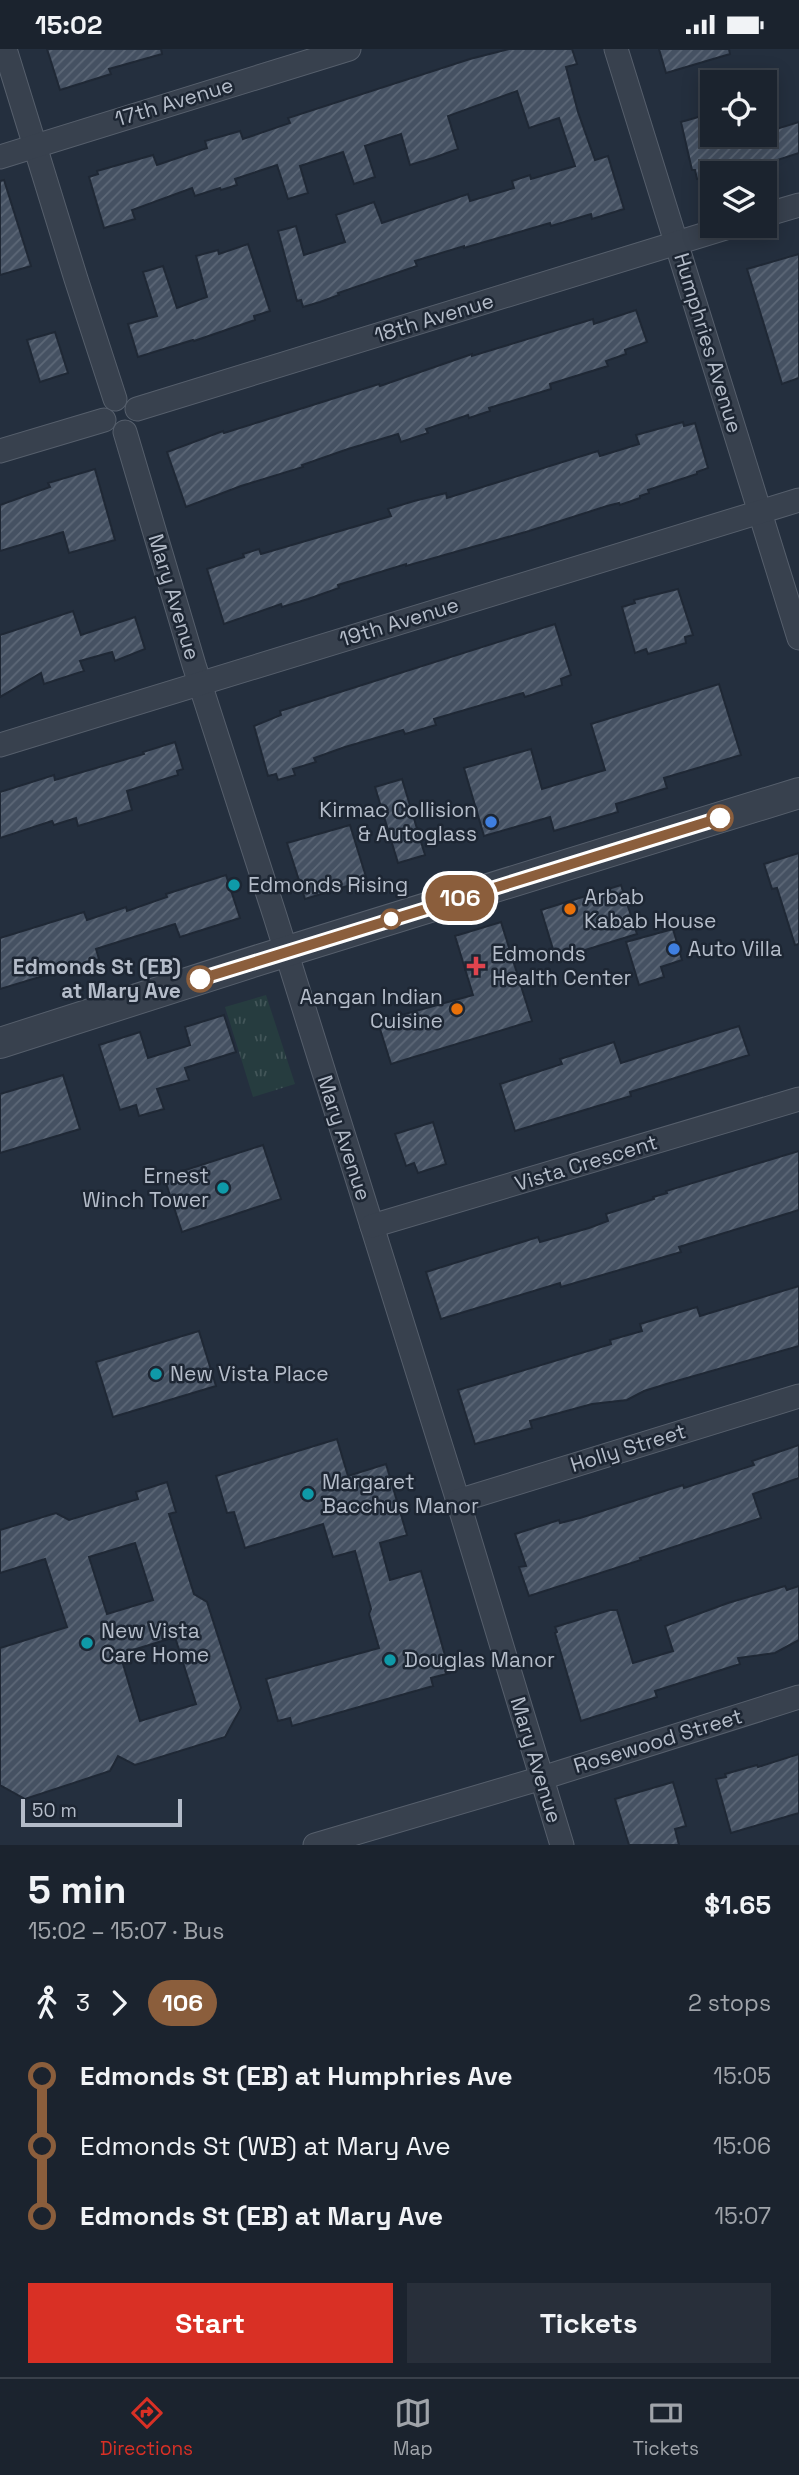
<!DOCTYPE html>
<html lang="en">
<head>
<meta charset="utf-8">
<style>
	:root { --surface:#1b232e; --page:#282f3a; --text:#f1f3f6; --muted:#a0a4aa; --line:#39404a; --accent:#d93025 }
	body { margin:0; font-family:"Space Grotesk",sans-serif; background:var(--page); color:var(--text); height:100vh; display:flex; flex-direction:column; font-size:26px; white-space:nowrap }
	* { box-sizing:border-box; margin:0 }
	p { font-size:23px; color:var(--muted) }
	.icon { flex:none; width:38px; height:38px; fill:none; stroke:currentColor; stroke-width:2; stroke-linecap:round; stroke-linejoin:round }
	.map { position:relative; height:1796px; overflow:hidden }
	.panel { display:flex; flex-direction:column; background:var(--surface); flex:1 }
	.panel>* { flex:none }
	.badge { padding:0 14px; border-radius:23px; font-size:24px; line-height:46px }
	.controls { position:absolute; left:700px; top:21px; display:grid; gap:14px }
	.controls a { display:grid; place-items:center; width:77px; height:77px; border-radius:0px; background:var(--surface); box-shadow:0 4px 18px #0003,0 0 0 2px var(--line); font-size:35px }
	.scale { position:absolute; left:21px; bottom:18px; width:161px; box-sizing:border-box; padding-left:7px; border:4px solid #b4bcc9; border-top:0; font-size:19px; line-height:24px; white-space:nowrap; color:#b4bcc9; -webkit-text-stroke:5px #1d2633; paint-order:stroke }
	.map>.badge { position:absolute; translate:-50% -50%; box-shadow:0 0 0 4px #fff }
	.legs { display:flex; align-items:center; gap:10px; height:77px; padding:0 28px; font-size:23px }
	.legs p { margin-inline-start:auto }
	.head { display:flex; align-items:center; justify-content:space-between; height:119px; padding:0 28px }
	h1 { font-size:38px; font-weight:700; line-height:52px }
	.primary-button { display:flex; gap:14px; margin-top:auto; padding:14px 28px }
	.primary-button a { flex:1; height:80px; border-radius:0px; background:var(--accent); color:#fff; font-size:28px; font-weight:700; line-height:80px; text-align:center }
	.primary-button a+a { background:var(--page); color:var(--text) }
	ul { padding:0 28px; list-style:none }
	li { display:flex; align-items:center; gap:24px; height:70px; font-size:26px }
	li i { display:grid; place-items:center; width:10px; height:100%; margin:0 9px; background:currentColor }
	li i::after { content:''; width:18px; height:18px; margin:-9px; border:5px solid; border-radius:50%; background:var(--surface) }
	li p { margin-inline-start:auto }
	li:first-child i { background:linear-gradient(#0000 50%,currentColor 0) }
	li:last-child i { background:linear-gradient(currentColor 50%,#0000 0) }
	.status { display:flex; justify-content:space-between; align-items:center; height:49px; padding:0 35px; background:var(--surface); direction:ltr }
	.status svg { height:19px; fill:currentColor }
	.dock { display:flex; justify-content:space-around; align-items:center; height:98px; border-top:2px solid var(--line); background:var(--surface); font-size:19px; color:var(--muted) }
	.dock a { display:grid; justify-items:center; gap:4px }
	.dock .active { color:var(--accent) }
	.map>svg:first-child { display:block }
</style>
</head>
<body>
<div class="status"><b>15:02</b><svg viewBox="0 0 49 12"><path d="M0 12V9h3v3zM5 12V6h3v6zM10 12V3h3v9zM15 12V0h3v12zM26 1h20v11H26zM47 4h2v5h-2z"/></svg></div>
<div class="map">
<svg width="799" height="1796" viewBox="0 0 799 1796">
	<defs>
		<pattern id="grass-tufts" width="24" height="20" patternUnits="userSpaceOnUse" patternTransform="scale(1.75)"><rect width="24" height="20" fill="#263c3f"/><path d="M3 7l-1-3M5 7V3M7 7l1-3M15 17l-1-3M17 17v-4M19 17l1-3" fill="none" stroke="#435659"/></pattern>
		<pattern id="building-hatch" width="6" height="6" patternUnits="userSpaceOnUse" patternTransform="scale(1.75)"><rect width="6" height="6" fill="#455162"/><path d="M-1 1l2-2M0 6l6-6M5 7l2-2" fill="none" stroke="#5d6877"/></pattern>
	</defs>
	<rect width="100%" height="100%" fill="#242f3e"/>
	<path fill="url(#grass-tufts)" d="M266,946L295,1035L253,1048L225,958Z"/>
	<g fill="url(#building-hatch)" stroke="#1f2835" stroke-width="2" fill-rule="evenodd">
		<path d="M47,0H161L162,5L109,20L111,25L60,41Z"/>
		<path d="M509,0H572L577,15L566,18L578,63L595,111L608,107L624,160L592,170L591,165L551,177L550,174L464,199V197L415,212L417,217L338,244L339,246L320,253L303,258L301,251L297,252L278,182L296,177L304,206L345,193L336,166L374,153L382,174L468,145L470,152L514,139L512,132L530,126L531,130L575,117L559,69L529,79L517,42L448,67L458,100L433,109L410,116L401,85L365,97L375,128L354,135L343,103L300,117L308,144L288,150L277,116L235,130L237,136L221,141L220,139L195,147L192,139L132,161L135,170L104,179L89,128L98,125L97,122L153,106L157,116L207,99L205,92L240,82L243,90L290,74L288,69L470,10Z"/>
		<path d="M659,0H729L730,5L666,24Z"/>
		<path d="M712,64V86H740L741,91L799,73V104L762,116L761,112L697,130L695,121H692L681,73Z"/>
		<path d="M4,131L31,217L0,226V132Z"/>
		<path d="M248,195L270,262L254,267L255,271L194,292L193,291L138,308L128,275L157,267L143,223L163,217L177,259L207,248L196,207L218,201L219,205Z"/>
		<path d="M799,205V329L782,335L747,220Z"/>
		<path d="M636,261L647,293L625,301L626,305L606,312L608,317L550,335L551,340L489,359L490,362L469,369L468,366L426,380L428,384L401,393L398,385L348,400L302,416L303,418L241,437L186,458L167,403L223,382L224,384L259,373L379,335L380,337L472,305V307L593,270L594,275Z"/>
		<path d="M55,283L68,324L40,333L27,291Z"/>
		<path d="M683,373L684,377L695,374L708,419L697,423V425L648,441L649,444L640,447V449L620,456L619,454L607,457L529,482L406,517V515L338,536L339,539L308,550L282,558L281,555L224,575L207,520L244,508L243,505L259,500L261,505L391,467L388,460L414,452L446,444L447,449L598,402L600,407L639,395L636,386Z"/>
		<path d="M95,420L115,491L69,504L63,483L0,502V456L50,438L48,434Z"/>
		<path d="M678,540L693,586L685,588L686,594L648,605L646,600L635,604L622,558L635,554L634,551Z"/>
		<path d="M73,562L81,586L135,568L145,600L115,612L112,603L80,612L84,622L44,635L41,624L0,648V586Z"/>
		<path d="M555,575L571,626L561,630L562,636L525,648L523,644L434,670L436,676L405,685L403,681L345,698L314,709L316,713L293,720L295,726L278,731L276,725L268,727L254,677L281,666L280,662Z"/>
		<path d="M719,635L741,706L664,729L667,739L616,755L618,763L554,782L550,768L484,787L464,719L531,700L542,740L605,721L591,675Z"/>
		<path d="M175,693L183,720L177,722L178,726L127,742L132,761L78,777L76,769L54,776L52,772L0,789V743L54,726L55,731L144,705L143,703Z"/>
		<path d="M402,730L425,806L398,814L375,738Z"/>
		<path d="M350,776L367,831L305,850L287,794Z"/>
		<path d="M799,804V895L795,896L777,839L772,840L764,815Z"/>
		<path d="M226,826L240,869L180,888L175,875L96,900L99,910L0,940V889L84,863L87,871L126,858L127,862L167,848L166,845Z"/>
		<path d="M621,836L637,885L556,910L541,861Z"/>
		<path d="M501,873L532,972L391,1015L380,980L387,970L473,946L455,887Z"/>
		<path d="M673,880L682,911L661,918L664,928L639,936L626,893Z"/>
		<path d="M224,966L236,1003L185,1019L189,1031L157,1040L164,1060L139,1067L136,1056L120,1061L99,996L140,983L148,1009L190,996L185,978Z"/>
		<path d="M739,977L749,1006L630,1043L631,1047L515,1082L500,1035L562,1015L560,1010L614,993L621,1014Z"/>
		<path d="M63,1026L80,1080L0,1104V1045Z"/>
		<path d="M433,1073L446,1115L418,1124L414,1114L406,1117L395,1085Z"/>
		<path d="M263,1096L281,1150L182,1183L164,1128Z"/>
		<path d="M799,1102V1161L679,1198L681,1203L623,1220L561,1238L560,1234L441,1270L426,1223L538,1188L540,1193L589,1179L608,1172L606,1165L654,1150L653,1148L667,1144L666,1142Z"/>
		<path d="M799,1237V1297L673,1333L644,1342L627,1351L592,1355L530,1372L532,1379L475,1395L458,1341L611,1295L610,1291L642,1282L640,1275L697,1258L700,1267Z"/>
		<path d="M199,1282L216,1337L113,1368L96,1313Z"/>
		<path d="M337,1390L348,1427L386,1415L407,1486L380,1494L390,1531L421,1522L450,1624L431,1629L433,1637L292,1677L290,1669L278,1672L266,1630L379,1599L369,1565L371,1560L355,1502L333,1508L323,1475L245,1499L234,1463L227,1464L216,1427Z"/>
		<path d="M799,1396V1429L753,1445L761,1469L640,1509L641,1511L529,1547L519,1518L526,1517L515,1485L559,1471L560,1474L580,1469L683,1436L684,1439L754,1416L752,1412Z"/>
		<path d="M167,1433L176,1463L169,1465L194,1545L207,1553L241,1659L225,1688L135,1716L118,1707L110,1722L25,1750L0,1736V1599L67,1578L45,1510L0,1524V1481L56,1464L69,1471L138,1450L136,1443ZM135,1494L153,1551L107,1565L89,1508ZM175,1588L196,1655L140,1672L120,1605Z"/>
		<path d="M785,1537L787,1541L799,1537V1591L775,1604L738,1609L740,1615L655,1642L657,1648L581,1672L555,1584L557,1583L555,1578L610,1561H617L633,1614L673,1602L665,1577L728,1554Z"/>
		<path d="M799,1705V1764L731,1784L716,1730L726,1728L725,1725L757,1716L758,1718Z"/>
		<path d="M673,1733L686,1777L675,1780L679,1796H629L615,1750Z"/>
	</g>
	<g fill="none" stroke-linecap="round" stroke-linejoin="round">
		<defs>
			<g id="minor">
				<path d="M5,0L76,230L115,350"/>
				<path d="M616,0L799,589"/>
				<path d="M0,108L349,0"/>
				<path d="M765,166L799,156"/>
				<path d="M137,360L732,177"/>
				<path d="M125,383L194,616L275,867L458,1452L562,1796"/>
				<path d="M0,402L104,371"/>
				<path d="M0,696L799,451"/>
				<path d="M372,1177L799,1050"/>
				<path d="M458,1452L799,1347"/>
				<path d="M315,1796L542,1729L799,1648"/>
			</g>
			<path id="tertiary" d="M0,994L262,910L799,744"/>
		</defs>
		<use href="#minor" stroke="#565f6c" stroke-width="25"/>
		<use href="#tertiary" stroke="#565f6c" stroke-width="32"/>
		<use href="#minor" stroke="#38414e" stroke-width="23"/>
		<use href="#tertiary" stroke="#38414e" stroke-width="30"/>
	</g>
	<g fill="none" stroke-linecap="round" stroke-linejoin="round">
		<defs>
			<path id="line-1" d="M200,930L720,769"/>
		</defs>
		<use href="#line-1" stroke="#fff" stroke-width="16"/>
		<use href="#line-1" stroke="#8b5e3c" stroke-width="10"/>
	</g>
	<g fill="#fff" stroke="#8b5e3c" stroke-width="3.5">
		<circle cx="720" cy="769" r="12"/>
		<circle cx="391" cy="870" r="9"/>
		<circle cx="200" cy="930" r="12"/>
	</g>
	<g fill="#3f7fe0" stroke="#1d2633" stroke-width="2.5">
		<circle cx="491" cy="773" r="7"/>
		<circle cx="674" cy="900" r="7"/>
	</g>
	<g fill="#0f9aa8" stroke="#1d2633" stroke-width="2.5">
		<circle cx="234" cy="836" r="7"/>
		<circle cx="223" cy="1139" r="7"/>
		<circle cx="156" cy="1325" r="7"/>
		<circle cx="308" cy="1445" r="7"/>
		<circle cx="87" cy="1594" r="7"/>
		<circle cx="390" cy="1611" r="7"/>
	</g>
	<g fill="#e8710a" stroke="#1d2633" stroke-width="2.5">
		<circle cx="570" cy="860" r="7"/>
		<circle cx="457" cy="960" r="7"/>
	</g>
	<path fill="#e0444e" stroke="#1d2633" stroke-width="2.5" d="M472.5 906.5h7v7h7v7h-7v7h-7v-7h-7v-7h7z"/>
	<g text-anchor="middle" stroke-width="5" stroke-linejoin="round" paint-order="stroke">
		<g font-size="21" fill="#b4bcc9" stroke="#1d2633">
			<text transform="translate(174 53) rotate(-17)" y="7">17th Avenue</text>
			<text transform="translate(434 269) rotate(-17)" y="7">18th Avenue</text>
			<text transform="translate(708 294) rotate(73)" y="7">Humphries Avenue</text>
			<text transform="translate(174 548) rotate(73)" y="7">Mary Avenue</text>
			<text transform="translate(399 573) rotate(-17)" y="7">19th Avenue</text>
			<text transform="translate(344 1089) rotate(72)" y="7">Mary Avenue</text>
			<text transform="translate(586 1114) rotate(-17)" y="7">Vista Crescent</text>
			<text transform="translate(628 1399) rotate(-17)" y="7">Holly Street</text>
			<text transform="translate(658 1692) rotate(-17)" y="7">Rosewood Street</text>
			<text transform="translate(536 1711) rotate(73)" y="7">Mary Avenue</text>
		</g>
		<g font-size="21" fill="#b4bcc9" stroke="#1d2633" text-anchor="start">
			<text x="477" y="768" text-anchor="end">Kirmac Collision<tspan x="477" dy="24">&amp; Autoglass</tspan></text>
			<text x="248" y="843">Edmonds Rising</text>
			<text x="584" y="855">Arbab<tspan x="584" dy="24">Kabab House</tspan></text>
			<text x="688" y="907">Auto Villa</text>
			<text x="492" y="912">Edmonds<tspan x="492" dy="24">Health Center</tspan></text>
			<text x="443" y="955" text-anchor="end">Aangan Indian<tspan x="443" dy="24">Cuisine</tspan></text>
			<text x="209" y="1134" text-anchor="end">Ernest<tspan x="209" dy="24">Winch Tower</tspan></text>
			<text x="170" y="1332">New Vista Place</text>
			<text x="322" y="1440">Margaret<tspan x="322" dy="24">Bacchus Manor</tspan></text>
			<text x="101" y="1589">New Vista<tspan x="101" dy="24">Care Home</tspan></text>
			<text x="404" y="1618">Douglas Manor</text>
		</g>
		<g font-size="21" font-weight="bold" fill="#b4bcc9" stroke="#1d2633" text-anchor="end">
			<text x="181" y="925">Edmonds St (EB)<tspan x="181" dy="24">at Mary Ave</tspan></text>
		</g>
	</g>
</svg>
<div class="controls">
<a><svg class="icon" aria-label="locate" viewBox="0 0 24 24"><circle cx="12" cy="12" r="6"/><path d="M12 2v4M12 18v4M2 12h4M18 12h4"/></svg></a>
<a><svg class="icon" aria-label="layers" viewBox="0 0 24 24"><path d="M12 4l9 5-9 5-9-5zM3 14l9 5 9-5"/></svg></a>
</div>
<div class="scale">50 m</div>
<b class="badge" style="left:460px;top:849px;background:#8b5e3c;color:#fff">106</b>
</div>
<section class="panel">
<div class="head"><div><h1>5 min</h1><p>15:02 – 15:07 · Bus</p></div><b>$1.65</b></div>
<div class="legs"><svg class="icon" aria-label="walk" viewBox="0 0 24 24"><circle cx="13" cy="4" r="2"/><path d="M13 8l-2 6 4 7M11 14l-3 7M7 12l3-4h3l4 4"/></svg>3<svg class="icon" aria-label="forward" viewBox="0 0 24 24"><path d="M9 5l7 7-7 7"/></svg><b class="badge" style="background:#8b5e3c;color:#fff">106</b><p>2 stops</p></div>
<ul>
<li><i style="color:#8b5e3c"></i><b>Edmonds St (EB) at Humphries Ave</b><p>15:05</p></li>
<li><i style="color:#8b5e3c"></i><span>Edmonds St (WB) at Mary Ave</span><p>15:06</p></li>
<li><i style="color:#8b5e3c"></i><b>Edmonds St (EB) at Mary Ave</b><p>15:07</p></li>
</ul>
<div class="primary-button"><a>Start</a><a>Tickets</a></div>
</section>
<nav class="dock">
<a class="active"><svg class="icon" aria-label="directions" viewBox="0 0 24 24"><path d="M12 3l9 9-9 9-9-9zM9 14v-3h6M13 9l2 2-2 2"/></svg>Directions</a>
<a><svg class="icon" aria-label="map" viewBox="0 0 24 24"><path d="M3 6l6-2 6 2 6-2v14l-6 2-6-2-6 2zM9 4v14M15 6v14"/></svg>Map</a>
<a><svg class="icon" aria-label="tickets" viewBox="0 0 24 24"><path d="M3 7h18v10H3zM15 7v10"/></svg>Tickets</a>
</nav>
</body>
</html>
